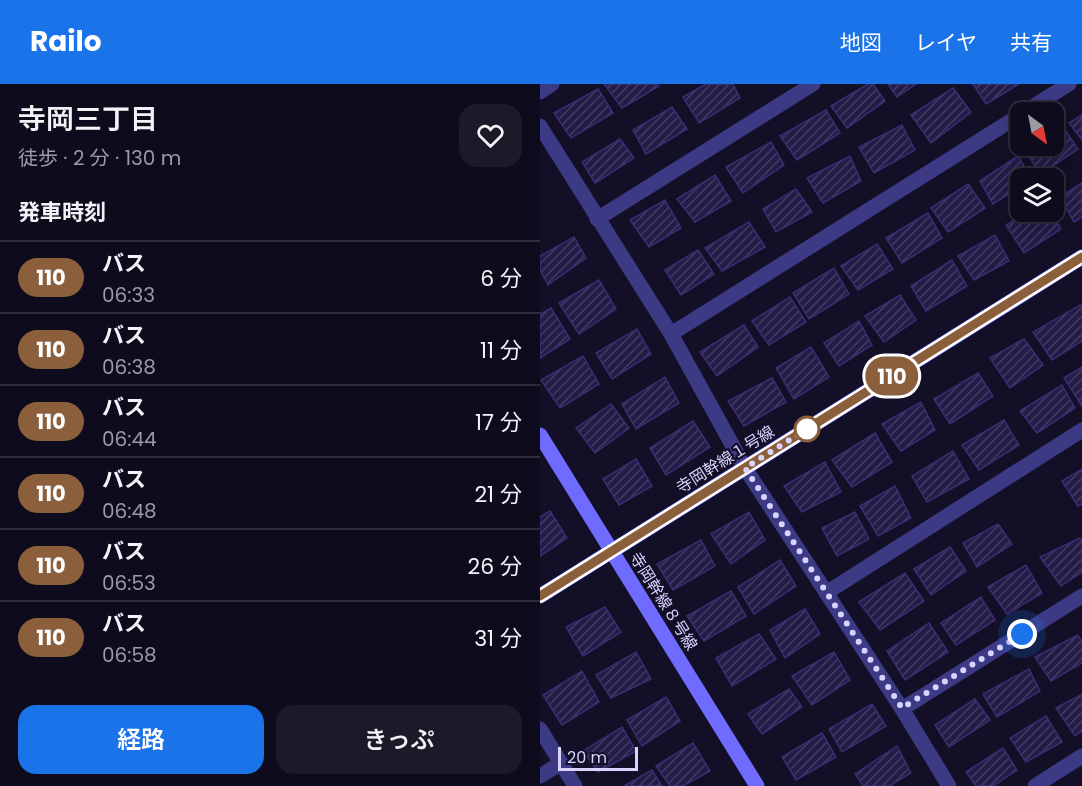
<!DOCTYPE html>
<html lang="ja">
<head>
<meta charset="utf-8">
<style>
	:root { --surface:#0e0b1c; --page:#1c1929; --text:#f1f3f6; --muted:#9b9ba3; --line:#2e2b3b; --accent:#1a73e8 }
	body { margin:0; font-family:Poppins,"Noto Sans JP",sans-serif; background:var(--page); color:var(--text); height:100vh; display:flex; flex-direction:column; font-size:22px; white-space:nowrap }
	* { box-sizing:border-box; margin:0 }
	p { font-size:20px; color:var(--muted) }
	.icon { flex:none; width:33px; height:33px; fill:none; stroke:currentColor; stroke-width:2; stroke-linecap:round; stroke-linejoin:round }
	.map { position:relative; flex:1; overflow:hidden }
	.side { display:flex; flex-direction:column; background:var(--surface); width:540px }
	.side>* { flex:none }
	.badge { padding:0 12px; border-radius:20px; font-size:21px; line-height:39px }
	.needle { width:39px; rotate:148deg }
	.controls { position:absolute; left:470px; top:18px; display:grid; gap:12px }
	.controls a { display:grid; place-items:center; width:54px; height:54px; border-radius:12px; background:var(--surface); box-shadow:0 3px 15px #0003,0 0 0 2px var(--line); font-size:30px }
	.scale { position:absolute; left:18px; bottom:15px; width:80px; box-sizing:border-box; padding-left:6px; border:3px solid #d9d4ff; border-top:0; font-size:16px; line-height:21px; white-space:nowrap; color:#d9d4ff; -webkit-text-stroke:4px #130f26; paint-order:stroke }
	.you { position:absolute; width:30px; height:30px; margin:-15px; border:4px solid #fff; border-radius:50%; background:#1a73e8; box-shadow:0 0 0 9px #1a73e833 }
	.map>.badge { position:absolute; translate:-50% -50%; box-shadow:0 0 0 3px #fff }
	h2 { padding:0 18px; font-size:22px; line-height:54px }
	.round { display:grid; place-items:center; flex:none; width:63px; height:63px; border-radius:18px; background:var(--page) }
	.overview { display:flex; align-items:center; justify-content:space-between; height:102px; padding:0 18px }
	h1 { font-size:28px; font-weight:600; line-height:45px }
	.cta { display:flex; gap:12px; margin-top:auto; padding:12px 18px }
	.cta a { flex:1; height:69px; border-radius:18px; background:var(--accent); color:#fff; font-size:24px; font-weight:600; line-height:69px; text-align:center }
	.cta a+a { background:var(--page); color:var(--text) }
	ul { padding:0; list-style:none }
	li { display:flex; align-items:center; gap:18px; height:72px; padding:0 18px; border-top:2px solid var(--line) }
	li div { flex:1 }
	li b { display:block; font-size:22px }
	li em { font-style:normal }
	li .badge { min-width:66px; font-weight:700; text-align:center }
	header { display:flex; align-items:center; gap:36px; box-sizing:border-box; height:84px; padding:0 30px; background:var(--accent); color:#fff }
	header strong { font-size:28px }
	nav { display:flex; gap:33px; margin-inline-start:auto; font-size:21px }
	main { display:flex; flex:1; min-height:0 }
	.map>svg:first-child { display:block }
</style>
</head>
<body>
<header>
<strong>Railo</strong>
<nav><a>地図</a><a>レイヤ</a><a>共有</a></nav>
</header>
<main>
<section class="side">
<div class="overview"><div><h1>寺岡三丁目</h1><p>徒歩 · 2 分 · 130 m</p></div><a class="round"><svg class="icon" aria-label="heart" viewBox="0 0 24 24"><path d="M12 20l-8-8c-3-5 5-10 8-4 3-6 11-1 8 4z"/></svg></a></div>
<h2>発車時刻</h2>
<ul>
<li><span class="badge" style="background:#8b5e3c;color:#fff">110</span><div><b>バス</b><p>06:33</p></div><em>6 分</em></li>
<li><span class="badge" style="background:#8b5e3c;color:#fff">110</span><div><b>バス</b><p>06:38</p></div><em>11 分</em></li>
<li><span class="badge" style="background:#8b5e3c;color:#fff">110</span><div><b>バス</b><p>06:44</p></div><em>17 分</em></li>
<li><span class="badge" style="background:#8b5e3c;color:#fff">110</span><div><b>バス</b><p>06:48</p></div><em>21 分</em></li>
<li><span class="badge" style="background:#8b5e3c;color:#fff">110</span><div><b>バス</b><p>06:53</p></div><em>26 分</em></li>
<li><span class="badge" style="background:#8b5e3c;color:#fff">110</span><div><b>バス</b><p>06:58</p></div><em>31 分</em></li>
</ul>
<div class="cta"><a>経路</a><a>きっぷ</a></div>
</section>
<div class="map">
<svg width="542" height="702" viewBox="0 0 542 702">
	<defs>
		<pattern id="building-hatch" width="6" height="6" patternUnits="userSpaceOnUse" patternTransform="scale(1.5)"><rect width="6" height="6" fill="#241b47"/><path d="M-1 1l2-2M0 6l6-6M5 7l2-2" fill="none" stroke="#433b63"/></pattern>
	</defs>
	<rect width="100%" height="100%" fill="#130f26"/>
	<g fill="url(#building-hatch)" stroke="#3b2d73" stroke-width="1.5">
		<path d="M64,0H118L119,2L82,24Z"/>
		<path d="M166,0H193L200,14L159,39L143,13Z"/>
		<path d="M328,0H333L345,17L307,44L291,22Z"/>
		<path d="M348,0H376L357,13Z"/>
		<path d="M433,0H479L446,20Z"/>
		<path d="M413,4L431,28L391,59L371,31Z"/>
		<path d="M58,5L73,29L31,54L14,29Z"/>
		<path d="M132,23L147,45L106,70L93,46Z"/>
		<path d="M286,26L300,49L257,76L240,52Z"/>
		<path d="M542,31V56L529,39Z"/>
		<path d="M521,40L538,65L501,90L483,64L513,62V45Z"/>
		<path d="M362,41L375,66L334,89L319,63Z"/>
		<path d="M80,55L94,74L55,99L42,78Z"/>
		<path d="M231,58L244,81L203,109L186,83Z"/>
		<path d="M310,72L321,97L283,119L267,94Z"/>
		<path d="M478,72L491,94H480V103L453,120L440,97Z"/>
		<path d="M175,91L191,117L155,138L137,115Z"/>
		<path d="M542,99V133L534,138L520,113Z"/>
		<path d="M428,100L445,124L408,148L391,124Z"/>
		<path d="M256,105L272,128L236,148L223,125Z"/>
		<path d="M125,116L141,144L109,163L90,136Z"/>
		<path d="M489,128H511L521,145L484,169L466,141Z"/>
		<path d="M388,129L402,154L362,179L346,154Z"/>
		<path d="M209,138L225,163L182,187L165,164Z"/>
		<path d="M455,151L469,177L434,196L418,172Z"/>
		<path d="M34,153L46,174L8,201L0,186V172Z"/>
		<path d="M337,160L353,185L318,206L301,182Z"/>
		<path d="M158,166L174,190L141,211L125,186Z"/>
		<path d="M412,176L427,202L386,227L371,202Z"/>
		<path d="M294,184L309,210L269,235L253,209Z"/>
		<path d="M59,196L76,225L39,250L19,219Z"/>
		<path d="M360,211L376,236L344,258L325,232Z"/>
		<path d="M250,213L266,238L229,261L212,237Z"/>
		<path d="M542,220V257L512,276L493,248Z"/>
		<path d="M11,224L30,255L0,274V230Z"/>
		<path d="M319,237L332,261L299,282L284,259Z"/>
		<path d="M204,241L218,263L177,292L160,268Z"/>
		<path d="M97,245L111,270L72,295L56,269Z"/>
		<path d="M484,255L503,281L470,304L450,274Z"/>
		<path d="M271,263L289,293L254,315L236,284Z"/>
		<path d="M43,272L59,300L20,324L1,296Z"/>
		<path d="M542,283V322L524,294Z"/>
		<path d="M438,289L453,312L410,340L394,315Z"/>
		<path d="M125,293L139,319L96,345L82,320Z"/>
		<path d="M232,294L246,318L204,342L188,317Z"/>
		<path d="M522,301L535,324L497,349L480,327Z"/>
		<path d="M381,318L395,346L361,367L342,340Z"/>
		<path d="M71,320L89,344L55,369L36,344Z"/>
		<path d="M464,336L479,361L439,386L422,361Z"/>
		<path d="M153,337L170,363L126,391L110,364Z"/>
		<path d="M335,349L352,378L312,403L292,376Z"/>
		<path d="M413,367L429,395L387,418L372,392Z"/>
		<path d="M96,375L112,402L79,421L63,395Z"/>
		<path d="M285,378L301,408L262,428L244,402Z"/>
		<path d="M542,385V420L538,422L522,397Z"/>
		<path d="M355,402L371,434L338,452L320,422Z"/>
		<path d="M10,427L27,454L0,472V433Z"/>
		<path d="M209,428L225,456L191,480L171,450Z"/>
		<path d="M315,428L329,455L297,472L282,444Z"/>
		<path d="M458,440L472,460L437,483L423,459Z"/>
		<path d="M540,454L542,458V488L521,502L500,473Z"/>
		<path d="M161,456L175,482L133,506L117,480Z"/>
		<path d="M410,463L426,487L391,511L374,485Z"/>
		<path d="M240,476L256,502L214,530L198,503Z"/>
		<path d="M486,481L502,509L467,530L448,503Z"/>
		<path d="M365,489L384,517L340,546L319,518Z"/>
		<path d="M191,507L206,532L164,557L147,532Z"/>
		<path d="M441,513L455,536L416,561L401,539Z"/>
		<path d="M65,523L81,548L43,572L26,543Z"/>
		<path d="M265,525L280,550L245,574L230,546Z"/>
		<path d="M389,539L408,568L365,596L347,567Z"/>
		<path d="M219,550L236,575L192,602L176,574Z"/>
		<path d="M538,551L542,558V579L511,597L495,573Z"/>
		<path d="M96,568L111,595L71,614L56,591Z"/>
		<path d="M294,568L310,596L272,621L252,592Z"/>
		<path d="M489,585L500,607L457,633L443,610Z"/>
		<path d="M42,587L59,618L22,641L3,611Z"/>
		<path d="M249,605L262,623L222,650L208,630Z"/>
		<path d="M542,610V647L535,652L516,624Z"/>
		<path d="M126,613L140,637L102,662L87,636Z"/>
		<path d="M435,615L450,636L409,663L395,641Z"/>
		<path d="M332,620L346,642L302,668L289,645Z"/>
		<path d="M506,632L522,658L486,678L470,654Z"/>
		<path d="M82,643L96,667L58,688L43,667Z"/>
		<path d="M282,649L296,673L256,696L242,673Z"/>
		<path d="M153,659L170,687L143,702H130L116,682Z"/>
		<path d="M357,662L371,689L349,702H323L315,690Z"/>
		<path d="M463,664L477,686L453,702H436L426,688Z"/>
		<path d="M112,686L122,702H84Z"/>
	</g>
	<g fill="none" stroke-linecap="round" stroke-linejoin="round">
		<g stroke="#3d3a85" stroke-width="15">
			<path d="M0,8L12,0"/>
			<path d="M484,28L529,0"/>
			<path d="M0,42L131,250L205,384L362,625L409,702"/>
			<path d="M57,135L273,0"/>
			<path d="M131,250L480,31"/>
			<path d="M286,509L542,346"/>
			<path d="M362,625L542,512"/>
			<path d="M0,645L35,702"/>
			<path d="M0,692L21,679"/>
			<path d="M495,702L542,672"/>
		</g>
		<g stroke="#6f6bff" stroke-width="15">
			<path d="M0,351L217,702"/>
			<path d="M0,512L542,173"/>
		</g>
	</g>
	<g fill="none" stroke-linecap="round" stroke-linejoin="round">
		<defs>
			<path id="line" d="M0,512L542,173"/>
		</defs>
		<use href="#line" stroke="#fff" stroke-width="14"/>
		<use href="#line" stroke="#8b5e3c" stroke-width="9"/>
		<path stroke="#d9d4ff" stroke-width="6" stroke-dasharray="0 10.8" d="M267,345L205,384L362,624L482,550"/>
	</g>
	<circle fill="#fff" stroke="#8b5e3c" stroke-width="3" cx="267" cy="345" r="12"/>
	<g text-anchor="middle" stroke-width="4.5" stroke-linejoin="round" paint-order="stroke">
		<g font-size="16" fill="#d9d4ff" stroke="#130f26">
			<text transform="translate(185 375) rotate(-32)" y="6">寺岡幹線１号線</text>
			<text transform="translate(124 517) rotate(58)" y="6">寺岡幹線８号線</text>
		</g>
	</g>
</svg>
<div class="controls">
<a><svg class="needle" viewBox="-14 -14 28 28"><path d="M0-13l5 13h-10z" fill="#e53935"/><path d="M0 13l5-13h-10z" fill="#9b9ba3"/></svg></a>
<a><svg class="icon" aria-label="layers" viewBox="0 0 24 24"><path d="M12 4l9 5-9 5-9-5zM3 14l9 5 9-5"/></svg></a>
</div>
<div class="scale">20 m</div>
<div class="you" style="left:482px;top:550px"></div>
<b class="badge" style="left:352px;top:292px;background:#8b5e3c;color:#fff">110</b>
</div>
</main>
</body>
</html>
